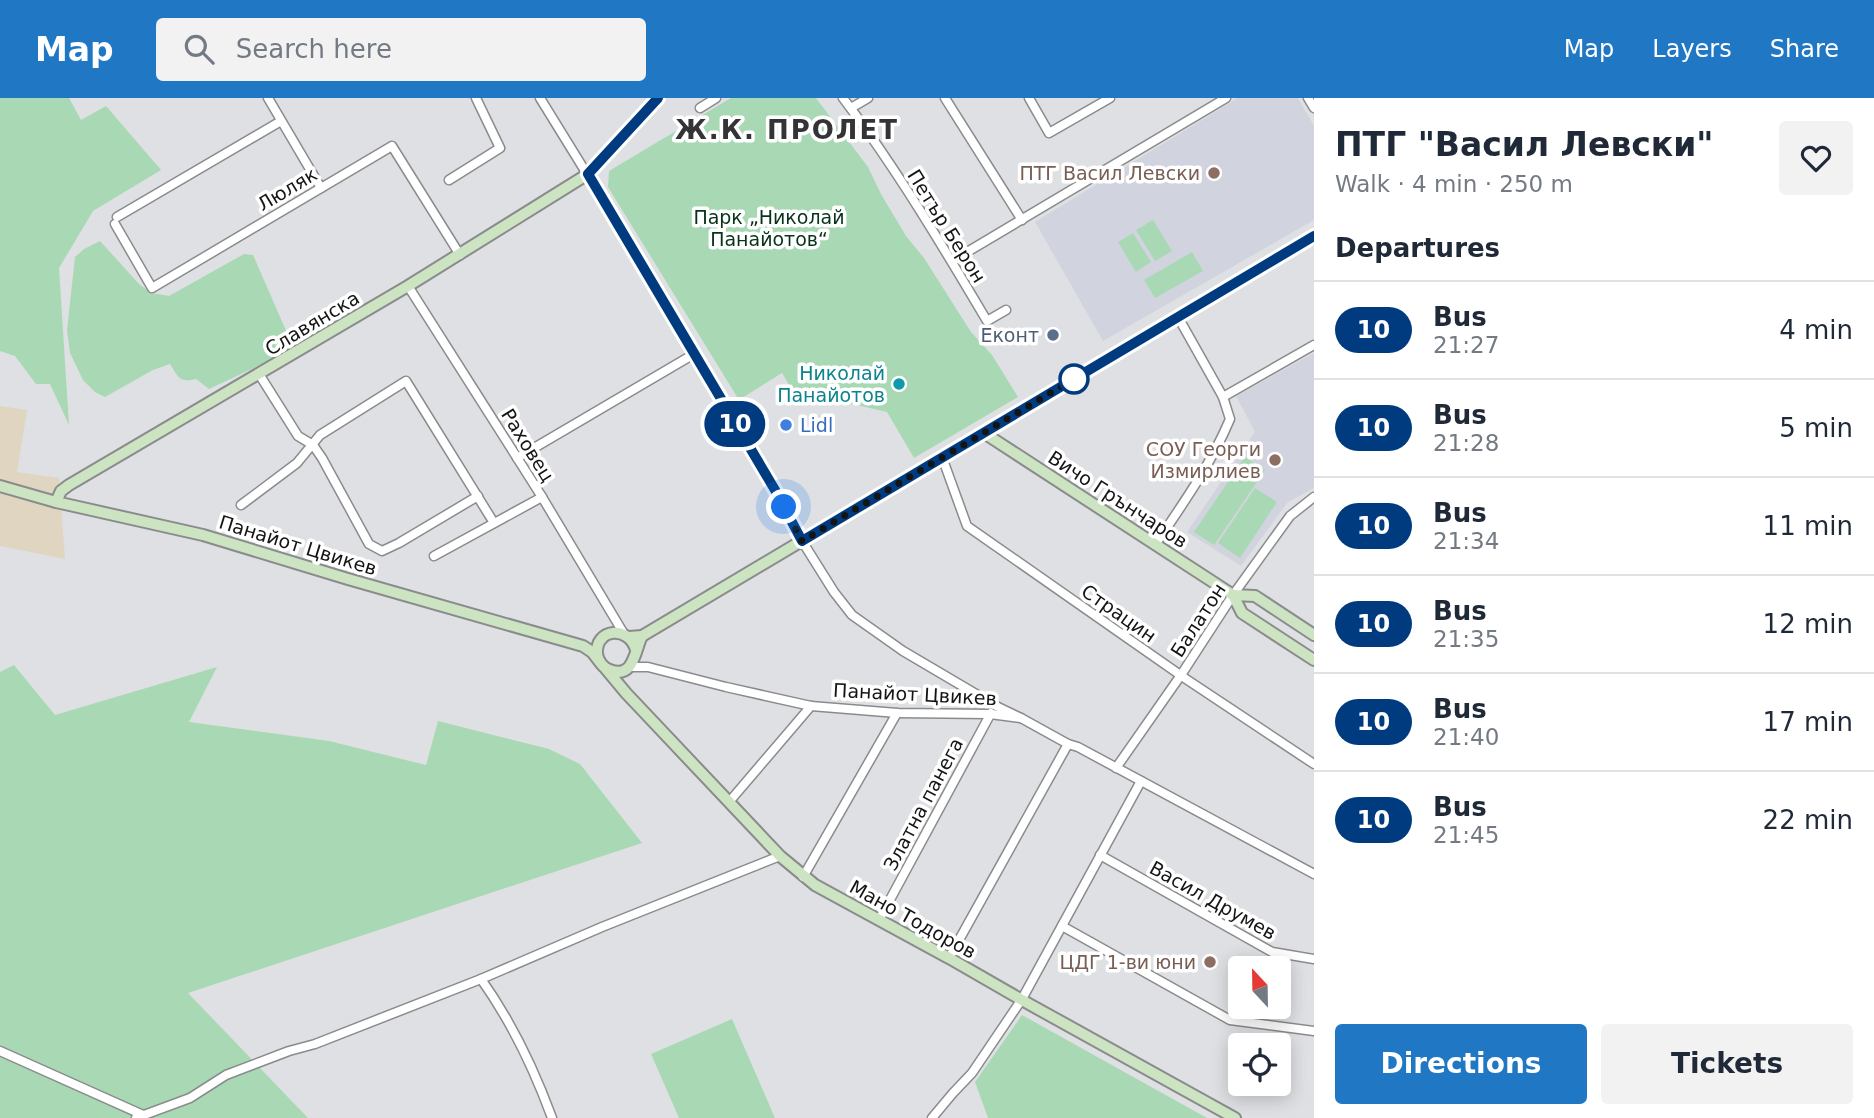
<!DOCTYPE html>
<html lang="en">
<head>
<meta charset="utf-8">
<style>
	:root { --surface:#fff; --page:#f2f2f3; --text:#1f2937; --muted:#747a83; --line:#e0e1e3; --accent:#2077c4 }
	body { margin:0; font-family:"DejaVu Sans",sans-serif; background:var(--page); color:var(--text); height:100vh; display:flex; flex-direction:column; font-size:26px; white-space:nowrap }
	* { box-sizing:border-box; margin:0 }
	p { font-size:23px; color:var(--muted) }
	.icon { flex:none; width:38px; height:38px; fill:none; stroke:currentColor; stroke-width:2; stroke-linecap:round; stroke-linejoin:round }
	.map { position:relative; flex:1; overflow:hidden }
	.side { display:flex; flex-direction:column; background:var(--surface); width:560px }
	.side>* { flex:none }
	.badge { padding:0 14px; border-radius:23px; font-size:24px; line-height:46px }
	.needle { width:46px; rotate:338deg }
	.tools { position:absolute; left:1228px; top:858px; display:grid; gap:14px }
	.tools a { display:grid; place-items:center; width:63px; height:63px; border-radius:7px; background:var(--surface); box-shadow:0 4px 18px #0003; font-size:35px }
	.you { position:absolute; width:35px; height:35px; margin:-18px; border:5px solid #fff; border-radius:50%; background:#1a73e8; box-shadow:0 0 0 10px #1a73e833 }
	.map>.badge { position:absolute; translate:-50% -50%; box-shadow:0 0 0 4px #fff }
	h2 { padding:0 21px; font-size:26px; line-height:63px }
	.round { display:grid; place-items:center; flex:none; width:74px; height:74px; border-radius:7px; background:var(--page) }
	.overview { display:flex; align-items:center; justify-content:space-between; height:119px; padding:0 21px }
	h1 { font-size:33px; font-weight:700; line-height:52px }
	.primary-button { display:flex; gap:14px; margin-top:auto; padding:14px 21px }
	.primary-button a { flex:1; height:80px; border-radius:7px; background:var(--accent); color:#fff; font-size:28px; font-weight:700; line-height:80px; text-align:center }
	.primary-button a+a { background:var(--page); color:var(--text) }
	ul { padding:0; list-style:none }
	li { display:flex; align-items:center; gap:21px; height:98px; padding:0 21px; border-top:2px solid var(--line) }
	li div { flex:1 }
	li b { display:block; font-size:26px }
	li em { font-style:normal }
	li .badge { min-width:77px; font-weight:700; text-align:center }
	header { display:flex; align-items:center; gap:42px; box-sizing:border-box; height:98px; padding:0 35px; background:var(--accent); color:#fff }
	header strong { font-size:33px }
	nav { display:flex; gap:38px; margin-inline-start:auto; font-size:24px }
	.search { width:490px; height:63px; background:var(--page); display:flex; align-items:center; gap:18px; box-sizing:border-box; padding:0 24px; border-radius:7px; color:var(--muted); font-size:26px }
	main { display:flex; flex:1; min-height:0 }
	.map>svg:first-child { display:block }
</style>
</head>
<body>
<header>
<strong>Map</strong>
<div class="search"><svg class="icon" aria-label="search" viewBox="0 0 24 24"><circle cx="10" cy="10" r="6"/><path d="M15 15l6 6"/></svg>Search here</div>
<nav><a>Map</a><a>Layers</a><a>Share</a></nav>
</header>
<main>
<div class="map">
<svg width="1314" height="1020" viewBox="0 0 1314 1020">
	<rect width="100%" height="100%" fill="#dfe0e3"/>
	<path fill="#e0d5c1" d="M0,308L27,312L17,374L59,380L65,461L0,448Z"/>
	<g fill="#d1d4de">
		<path d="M1238,0H1298L1314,28V122L1103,243L1035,124Z"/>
		<path d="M1314,255V390L1288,404L1241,468L1187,434L1255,334L1236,298Z"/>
	</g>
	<g fill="#a8d9b4">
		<path d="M0,0H69L81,22L106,8L161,72L93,113L59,170L69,327L50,286H36L15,258L0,253Z"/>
		<path d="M731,0H816L868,69L881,96L906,138L924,160L971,234L992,257L1018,299L914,360L887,314L792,292L782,275L739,302L608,89L609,73Z"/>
		<path d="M1153,122L1172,153L1155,163L1136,132Z"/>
		<path d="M1133,135L1151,164L1136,174L1118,144Z"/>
		<path d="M100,143L140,187L152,195L169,198L244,156L253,157L291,244L286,255L209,291L196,281C179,285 179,280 170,266L153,272L105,299L95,294L83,282L70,255L67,232L75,159L84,151Z"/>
		<path d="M1192,154L1203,173L1155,200L1144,182Z"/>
		<path d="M1245,359L1265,372L1214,447L1194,434Z"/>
		<path d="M1255,390L1277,404L1240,460L1218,445Z"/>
		<path d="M14,567L55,617L217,569L189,624L329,643L426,667L438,623L549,651L580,666L642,745L188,895L308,1020H0V574Z"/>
		<path d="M1022,917L1207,1020H988L975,984Z"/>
		<path d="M732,921L775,1020H679L651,956Z"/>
	</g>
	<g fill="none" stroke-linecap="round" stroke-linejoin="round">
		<defs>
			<g id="street">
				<path d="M268,0L321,90"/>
				<path d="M540,0L624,136L775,392L802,443L834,494L852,517L903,553L998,609L1021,620"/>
				<path d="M843,0C896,70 942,147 987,223L1006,212"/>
				<path d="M945,0L1022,122"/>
				<path d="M1029,0L1049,35L1110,0"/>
				<path d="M1308,0L1314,10"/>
				<path d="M700,10L716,0"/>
				<path d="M851,10L868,0"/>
				<path d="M449,82L500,50L476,0"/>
				<path d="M117,119L281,23"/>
				<path d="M115,126L152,190L392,48L460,157"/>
				<path d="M952,163L1226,0"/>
				<path d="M408,188L542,399L624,536"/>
				<path d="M259,276L298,338L313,347L322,360L369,446L382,453L399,445L478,398"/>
				<path d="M1223,299L1314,247"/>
				<path d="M942,359L967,428L1186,581L1314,666"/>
				<path d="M517,360L694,256"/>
				<path d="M241,407L297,365L320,337L406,283L494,425"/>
				<path d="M1155,447C1183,406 1211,366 1230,321L1223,299L1178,219"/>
				<path d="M434,458L542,399"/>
				<path d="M630,569H648L726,589L811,608L897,615L990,616L1021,620L1068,646L1078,649L1314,776"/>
				<path d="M1116,670L1181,577L1233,497L1290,418L1314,399"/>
				<path d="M729,704L811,608"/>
				<path d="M1100,757L1272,854L1314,861"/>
				<path d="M803,779L897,615"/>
				<path d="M879,822L991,615"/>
				<path d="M1062,828L1230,922L1314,933"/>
				<path d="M949,860L1068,646"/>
				<path d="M481,881C511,923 534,971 552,1020"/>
				<path d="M0,953L143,1017"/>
				<path d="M136,1020L190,1000L226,977L289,953L315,946L481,881L602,829L780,758"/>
				<path d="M932,1020L953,995L972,975L1022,901L1141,683"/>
			</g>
			<g id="secondary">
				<path d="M984,335L1233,497L1242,515L1314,562"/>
				<path d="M0,388L56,404L203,437L348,481L583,548L592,554L599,563"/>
				<path d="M56,404L61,393L69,387L408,188L588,76L658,0"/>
				<path d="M1233,497L1255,498L1314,537"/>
				<path d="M629,539L642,538L1314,138"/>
				<path d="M636,552C629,527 595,530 597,556C598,563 603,570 610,572C634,582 635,551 642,538"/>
				<path d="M606,571L626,595L780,758L815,787L949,860L1029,906L1235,1020"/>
			</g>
		</defs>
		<use href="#street" stroke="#8a8b8d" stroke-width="11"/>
		<use href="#secondary" stroke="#8a8b8d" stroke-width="14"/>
		<use href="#street" stroke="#fff" stroke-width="8"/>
		<use href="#secondary" stroke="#cce4c1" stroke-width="10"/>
	</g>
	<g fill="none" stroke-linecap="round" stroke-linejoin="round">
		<defs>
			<path id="line" d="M658,0L588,76L775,392L802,443L1314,138"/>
		</defs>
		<use href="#line" stroke="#fff" stroke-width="16"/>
		<use href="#line" stroke="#003b80" stroke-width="10"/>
		<path stroke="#141415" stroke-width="7" stroke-dasharray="0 12.6" d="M784,409L802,443L1074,281"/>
	</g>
	<g fill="#8d6e63" stroke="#fff" stroke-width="2.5">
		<circle cx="1214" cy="75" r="7"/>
		<circle cx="1275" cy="362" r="7"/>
		<circle cx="1210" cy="864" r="7"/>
	</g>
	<circle fill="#5c6f8a" stroke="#fff" stroke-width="2.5" cx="1053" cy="237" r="7"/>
	<circle fill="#fff" stroke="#003b80" stroke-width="3.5" cx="1074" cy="281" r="14"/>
	<circle fill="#0f9aa8" stroke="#fff" stroke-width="2.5" cx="899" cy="286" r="7"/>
	<circle fill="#3f7fe0" stroke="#fff" stroke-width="2.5" cx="786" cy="327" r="7"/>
	<g text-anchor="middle" stroke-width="7" stroke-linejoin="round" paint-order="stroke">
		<g font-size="19" fill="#785e54" stroke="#fff" text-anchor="end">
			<text x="1200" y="82">ПТГ Васил Левски</text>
			<text x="1261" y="358">СОУ Георги<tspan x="1261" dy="22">Измирлиев</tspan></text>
			<text x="1196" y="871">ЦДГ 1-ви юни</text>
		</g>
		<g font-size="19" fill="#141415" stroke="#fff">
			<text transform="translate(287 91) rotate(-31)" y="7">Люляк</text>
			<text transform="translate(947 128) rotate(58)" y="7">Петър Берон</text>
			<text transform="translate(312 225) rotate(-31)" y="7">Славянска</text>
			<text transform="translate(528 347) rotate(58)" y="7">Раховец</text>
			<text transform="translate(1118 401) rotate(33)" y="7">Вичо Грънчаров</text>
			<text transform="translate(298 447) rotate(17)" y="7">Панайот Цвикев</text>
			<text transform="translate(1119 515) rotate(35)" y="7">Страцин</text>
			<text transform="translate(1198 522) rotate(-57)" y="7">Балатон</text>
			<text transform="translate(915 596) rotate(3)" y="7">Панайот Цвикев</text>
			<text transform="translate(923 706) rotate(-62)" y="7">Златна панега</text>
			<text transform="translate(1213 802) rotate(29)" y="7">Васил Друмев</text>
			<text transform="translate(913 821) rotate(29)" y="7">Мано Тодоров</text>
		</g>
		<g font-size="19" fill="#083219" stroke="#fff">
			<text x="769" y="126">Парк „Николай<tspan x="769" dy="22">Панайотов“</tspan></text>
		</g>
		<g font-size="19" fill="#4e5e75" stroke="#fff" text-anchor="end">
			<text x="1039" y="244">Еконт</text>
		</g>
		<g font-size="19" fill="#0d838f" stroke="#fff" text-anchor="end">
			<text x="885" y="282">Николай<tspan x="885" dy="22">Панайотов</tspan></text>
		</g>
		<g font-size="19" fill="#366cbe" stroke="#fff" text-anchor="start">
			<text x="800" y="334">Lidl</text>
		</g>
		<g font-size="26" font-weight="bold" letter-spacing="2" fill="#343437" stroke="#fff">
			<text x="787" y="41">Ж.К. ПРОЛЕТ</text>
		</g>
	</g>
</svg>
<div class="tools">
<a><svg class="needle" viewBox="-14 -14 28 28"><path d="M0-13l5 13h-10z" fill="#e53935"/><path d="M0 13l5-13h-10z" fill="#747a83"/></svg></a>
<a><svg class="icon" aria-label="locate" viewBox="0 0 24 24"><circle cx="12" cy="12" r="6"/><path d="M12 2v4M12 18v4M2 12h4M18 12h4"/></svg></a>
</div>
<div class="you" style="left:784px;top:409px"></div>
<b class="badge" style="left:735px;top:326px;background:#003b80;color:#fff">10</b>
</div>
<section class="side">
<div class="overview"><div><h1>ПТГ &quot;Васил Левски&quot;</h1><p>Walk · 4 min · 250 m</p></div><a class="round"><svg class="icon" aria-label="heart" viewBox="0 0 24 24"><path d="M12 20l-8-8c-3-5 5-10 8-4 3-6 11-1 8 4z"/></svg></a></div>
<h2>Departures</h2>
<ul>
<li><span class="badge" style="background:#003b80;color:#fff">10</span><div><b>Bus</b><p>21:27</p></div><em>4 min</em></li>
<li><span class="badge" style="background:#003b80;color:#fff">10</span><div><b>Bus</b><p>21:28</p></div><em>5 min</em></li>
<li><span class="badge" style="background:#003b80;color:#fff">10</span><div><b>Bus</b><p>21:34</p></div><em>11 min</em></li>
<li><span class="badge" style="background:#003b80;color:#fff">10</span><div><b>Bus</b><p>21:35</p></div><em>12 min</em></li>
<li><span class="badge" style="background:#003b80;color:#fff">10</span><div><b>Bus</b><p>21:40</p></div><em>17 min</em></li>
<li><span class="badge" style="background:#003b80;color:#fff">10</span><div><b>Bus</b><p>21:45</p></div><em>22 min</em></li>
</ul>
<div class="primary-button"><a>Directions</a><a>Tickets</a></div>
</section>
</main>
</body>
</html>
